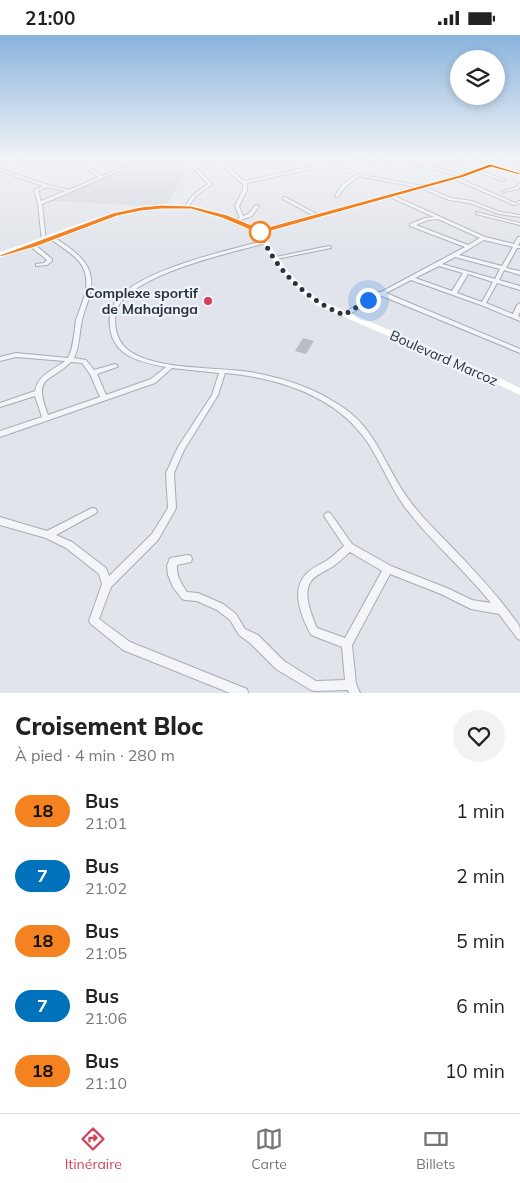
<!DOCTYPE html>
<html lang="fr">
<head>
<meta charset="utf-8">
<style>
	:root { --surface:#fff; --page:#f2f2f2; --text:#222; --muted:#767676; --line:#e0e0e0; --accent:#d44158 }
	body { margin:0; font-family:Mulish,sans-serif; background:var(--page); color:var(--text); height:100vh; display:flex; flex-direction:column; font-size:19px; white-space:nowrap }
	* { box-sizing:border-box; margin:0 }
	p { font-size:16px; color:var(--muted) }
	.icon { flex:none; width:28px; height:28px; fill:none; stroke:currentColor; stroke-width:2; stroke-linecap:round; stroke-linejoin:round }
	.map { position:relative; height:658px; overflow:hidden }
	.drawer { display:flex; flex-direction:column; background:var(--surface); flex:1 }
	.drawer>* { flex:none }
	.badge { padding:0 10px; border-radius:16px; font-size:18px; line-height:32px }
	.controls { position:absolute; left:450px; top:15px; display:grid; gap:10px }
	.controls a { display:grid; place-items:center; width:55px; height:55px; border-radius:50%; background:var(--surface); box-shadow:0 2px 8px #0003; font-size:25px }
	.you { position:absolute; width:25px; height:25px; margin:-12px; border:4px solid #fff; border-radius:50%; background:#1a73e8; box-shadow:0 0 0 8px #1a73e833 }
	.map>.badge { position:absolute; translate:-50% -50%; box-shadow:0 0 0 2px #fff }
	.round { display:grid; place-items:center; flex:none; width:52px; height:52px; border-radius:26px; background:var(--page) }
	.headline { display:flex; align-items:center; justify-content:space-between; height:85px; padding:0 15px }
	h1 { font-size:24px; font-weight:800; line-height:38px }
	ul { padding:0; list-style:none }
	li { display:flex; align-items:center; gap:15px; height:65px; padding:0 15px }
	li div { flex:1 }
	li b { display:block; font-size:19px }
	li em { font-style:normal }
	li .badge { min-width:55px; font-weight:700; text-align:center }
	.status { display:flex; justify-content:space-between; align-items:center; height:35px; padding:0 25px; background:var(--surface); direction:ltr }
	.status svg { height:14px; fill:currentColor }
	.menu { display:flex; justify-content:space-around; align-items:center; height:70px; border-top:1px solid var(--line); background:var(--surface); font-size:14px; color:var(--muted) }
	.menu a { display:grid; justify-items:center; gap:2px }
	.menu .current { color:var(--accent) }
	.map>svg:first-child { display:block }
</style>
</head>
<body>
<div class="status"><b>21:00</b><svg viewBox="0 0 49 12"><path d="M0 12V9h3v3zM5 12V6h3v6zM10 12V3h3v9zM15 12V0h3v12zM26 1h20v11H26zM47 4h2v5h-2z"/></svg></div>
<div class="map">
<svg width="520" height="658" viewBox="0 0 520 658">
	<rect width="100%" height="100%" fill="#e1e4ea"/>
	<path fill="#cfd4dc" d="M120,135L185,138L168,168L154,171L48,166Z"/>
	<path fill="#b8bec8" d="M303,303L314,306L306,319L295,316Z"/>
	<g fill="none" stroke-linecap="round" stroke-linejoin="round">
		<defs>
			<g id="street">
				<path d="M15,123H21L0,130V128Z"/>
				<path d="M73,123H77L102,141L123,132L126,133L42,169L46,206V207H42L38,168L34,155L43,151L0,136V134L48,150L69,155L99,142ZM47,152L65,156L41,166L38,156Z"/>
				<path d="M188,123H192L193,129L212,149L196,161L187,173H186L184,172L194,159L208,149L190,130Z"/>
				<path d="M223,123H227L231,128L227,130L242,145L245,146L313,131L325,123H329L315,133L247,148V155L239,171L243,181L248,179L256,170L259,171L252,181L238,186L236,185L240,183L235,171L243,155V148L240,147L224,131V129L227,128Z"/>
				<path d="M353,123L389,125L383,123H391L429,131L435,124L437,125L432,131L464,141L462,142L434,134L391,125V127H390L359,124L352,129L347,138H345L344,137L349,127L355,124Z"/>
				<path d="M459,123H466L492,129L490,130Z"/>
				<path d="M497,123H508L489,126L487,125Z"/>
				<path d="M517,123H520V125Z"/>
				<path d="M477,135H479L505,145L502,146L477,137Z"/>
				<path d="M357,139L422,151L451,163L472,166L500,177L520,180V182L499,179L470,168L449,165L421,153L359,141L345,152L338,162H336L335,161L342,150Z"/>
				<path d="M454,142H456L515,168L520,166V168L514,170L454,144Z"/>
				<path d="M519,149H520V152L518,154L504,157L502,156L516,152Z"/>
				<path d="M390,160H392L485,202L514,209L518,202H520V207L518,210L520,211V213H517L506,233L520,236V240L504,235L499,245L520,251V255L497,248L486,268L513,279L517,270L520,268V277L518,281L520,282V286L481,270L411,245L386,258L520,314V318L382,261L346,281H342L341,280L342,279L378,258V257H381L465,212L410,191V189L425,183L434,182L390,162ZM438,184L480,203L468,210L416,190L428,185ZM484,205L513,212L502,231L459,220ZM455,222L500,234L495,244L442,229ZM439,231L463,238L452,256L415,243ZM468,239L493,247L482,267L457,258Z"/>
				<path d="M283,162H285L320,181L316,182L283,164Z"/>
				<path d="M476,177L520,188V190L476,179Z"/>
				<path d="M50,202H54C75,217 97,228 90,259C88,268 84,276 82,285C79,298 80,311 74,323L86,325L94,335L115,329L117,330L118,331L117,332L97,339L106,360L151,344L166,332C145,328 117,323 111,298C109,289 109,277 114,269C133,236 226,216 262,206H266V208C233,217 123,241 116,278C113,293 118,309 131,317C158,335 217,332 250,337C278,342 307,350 331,365C340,370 349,376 356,383C377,403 387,432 403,456C415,475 431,491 447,507C469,530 491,553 510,578C513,583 519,588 520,594C520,597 520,601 520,605L517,603L499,579L471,574L441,559L390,539L352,610L356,649L360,658H349L348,655L315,656L311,655L276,634L250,608L239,600L230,585L217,575L197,566L185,565L182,564L173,552L168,540L167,531L170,523L188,520L191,521L192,524L191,527L177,530C176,541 181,548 187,557L198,558L223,569L236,579L245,594L258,600L284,626L316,646L345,645L342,612L311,600C302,583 290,556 306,539C312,533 319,530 326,526C332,522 338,516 344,511L324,481L325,479L328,477L331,479L352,509L391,531L447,553L472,565L491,568C464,534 430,506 404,471C390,451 381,428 368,408C337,361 279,343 225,338L218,360L184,415L174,438L176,473L175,475L158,505L111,552L99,584L130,607L247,654L248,658H230L123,615L91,589L89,586L102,549L99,539L66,513L46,503L0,490V482L47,496L90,474L93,473L96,474L97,476L96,478L56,500L72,507L106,533L109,541L152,499L168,473L166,438L178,412L212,360L219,338L172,333L155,348L0,402V396L42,382L35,361L0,372V368L35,356C38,340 53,335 65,326L16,322L0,326V322L16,318L68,323C74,311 74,297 76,285C79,276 83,267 85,258C92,229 72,219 50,204ZM71,327L82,328L90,339L100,362L48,380C33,340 48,349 71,327ZM350,517L382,536L345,603L317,593C312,582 303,560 310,548C314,540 324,537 332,532C338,528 344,522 350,517Z"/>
				<path d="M30,209H34L52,224V226L47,230L36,231V229L44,228L47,225L30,211Z"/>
				<path d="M329,211L331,212V213L276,224L274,223L276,222Z"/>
			</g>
		</defs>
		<use href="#street" stroke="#a6abb5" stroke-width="2"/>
		<use href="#street" fill="#f4f5f8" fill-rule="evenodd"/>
		<path fill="#fff" fill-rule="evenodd" d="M491,128L520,136V140L491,132L464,142L264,198C277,226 297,249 322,266L469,329L520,353V360L463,333L316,270C298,256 282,239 269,220C266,215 259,199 256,197C249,191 237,189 228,185C215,180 202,175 188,174C121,168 62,204 0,221V217C61,198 123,164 189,170C204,172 219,177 233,183C242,187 252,189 261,195L460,140Z"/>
	</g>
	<linearGradient id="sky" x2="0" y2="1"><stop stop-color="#89b4dd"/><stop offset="0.57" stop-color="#f2f3f6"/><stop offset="1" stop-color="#f2f3f6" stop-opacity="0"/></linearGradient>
	<rect width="520" height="215" fill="url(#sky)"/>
	<path fill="#f58220" stroke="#fff" d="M490,129L520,138V140L491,132L464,142L260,199L222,183L191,174H161L141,176L117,181L35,212L0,222V220L113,178L141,172L161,170L191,171L227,180L261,194L460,140Z"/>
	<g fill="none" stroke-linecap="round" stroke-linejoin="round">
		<path stroke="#283243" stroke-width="5" stroke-dasharray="0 9" d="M260,197C275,235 307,265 344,280L368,265"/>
	</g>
	<circle fill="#fff" stroke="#f58220" stroke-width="2.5" cx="260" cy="197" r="10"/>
	<circle fill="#d44158" stroke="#f0f3f7" stroke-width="2" cx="208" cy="266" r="5"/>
	<g text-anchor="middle" stroke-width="4.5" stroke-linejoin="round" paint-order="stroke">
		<g font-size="14" font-weight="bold" fill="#283243" stroke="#f0f3f7" text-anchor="end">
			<text x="198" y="263">Complexe sportif<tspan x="198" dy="16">de Mahajanga</tspan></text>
		</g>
		<g font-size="14" fill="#283243" stroke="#f0f3f7">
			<text transform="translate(444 323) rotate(24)" y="5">Boulevard Marcoz</text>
		</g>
	</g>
</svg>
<div class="controls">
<a><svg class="icon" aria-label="layers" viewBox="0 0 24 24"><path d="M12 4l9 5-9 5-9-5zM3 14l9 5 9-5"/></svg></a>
</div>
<div class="you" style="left:368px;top:265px"></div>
</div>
<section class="drawer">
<div class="headline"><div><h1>Croisement Bloc</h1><p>À pied · 4 min · 280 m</p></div><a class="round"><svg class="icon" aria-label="heart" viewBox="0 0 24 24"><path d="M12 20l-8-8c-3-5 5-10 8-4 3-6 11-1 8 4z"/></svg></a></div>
<ul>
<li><span class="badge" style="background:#f58220;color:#111">18</span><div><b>Bus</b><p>21:01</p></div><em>1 min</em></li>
<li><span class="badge" style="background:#0072bc;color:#fff">7</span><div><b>Bus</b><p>21:02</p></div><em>2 min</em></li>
<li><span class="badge" style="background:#f58220;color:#111">18</span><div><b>Bus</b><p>21:05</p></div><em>5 min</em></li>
<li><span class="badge" style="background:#0072bc;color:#fff">7</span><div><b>Bus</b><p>21:06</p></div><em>6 min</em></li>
<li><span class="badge" style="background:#f58220;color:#111">18</span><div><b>Bus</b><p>21:10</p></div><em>10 min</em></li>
</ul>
</section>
<nav class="menu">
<a class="current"><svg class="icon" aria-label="directions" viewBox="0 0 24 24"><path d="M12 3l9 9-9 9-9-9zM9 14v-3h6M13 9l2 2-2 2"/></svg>Itinéraire</a>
<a><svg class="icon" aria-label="map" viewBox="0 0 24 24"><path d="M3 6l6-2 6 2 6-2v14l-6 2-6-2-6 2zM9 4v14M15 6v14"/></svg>Carte</a>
<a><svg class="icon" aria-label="tickets" viewBox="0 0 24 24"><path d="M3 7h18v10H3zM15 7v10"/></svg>Billets</a>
</nav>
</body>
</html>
